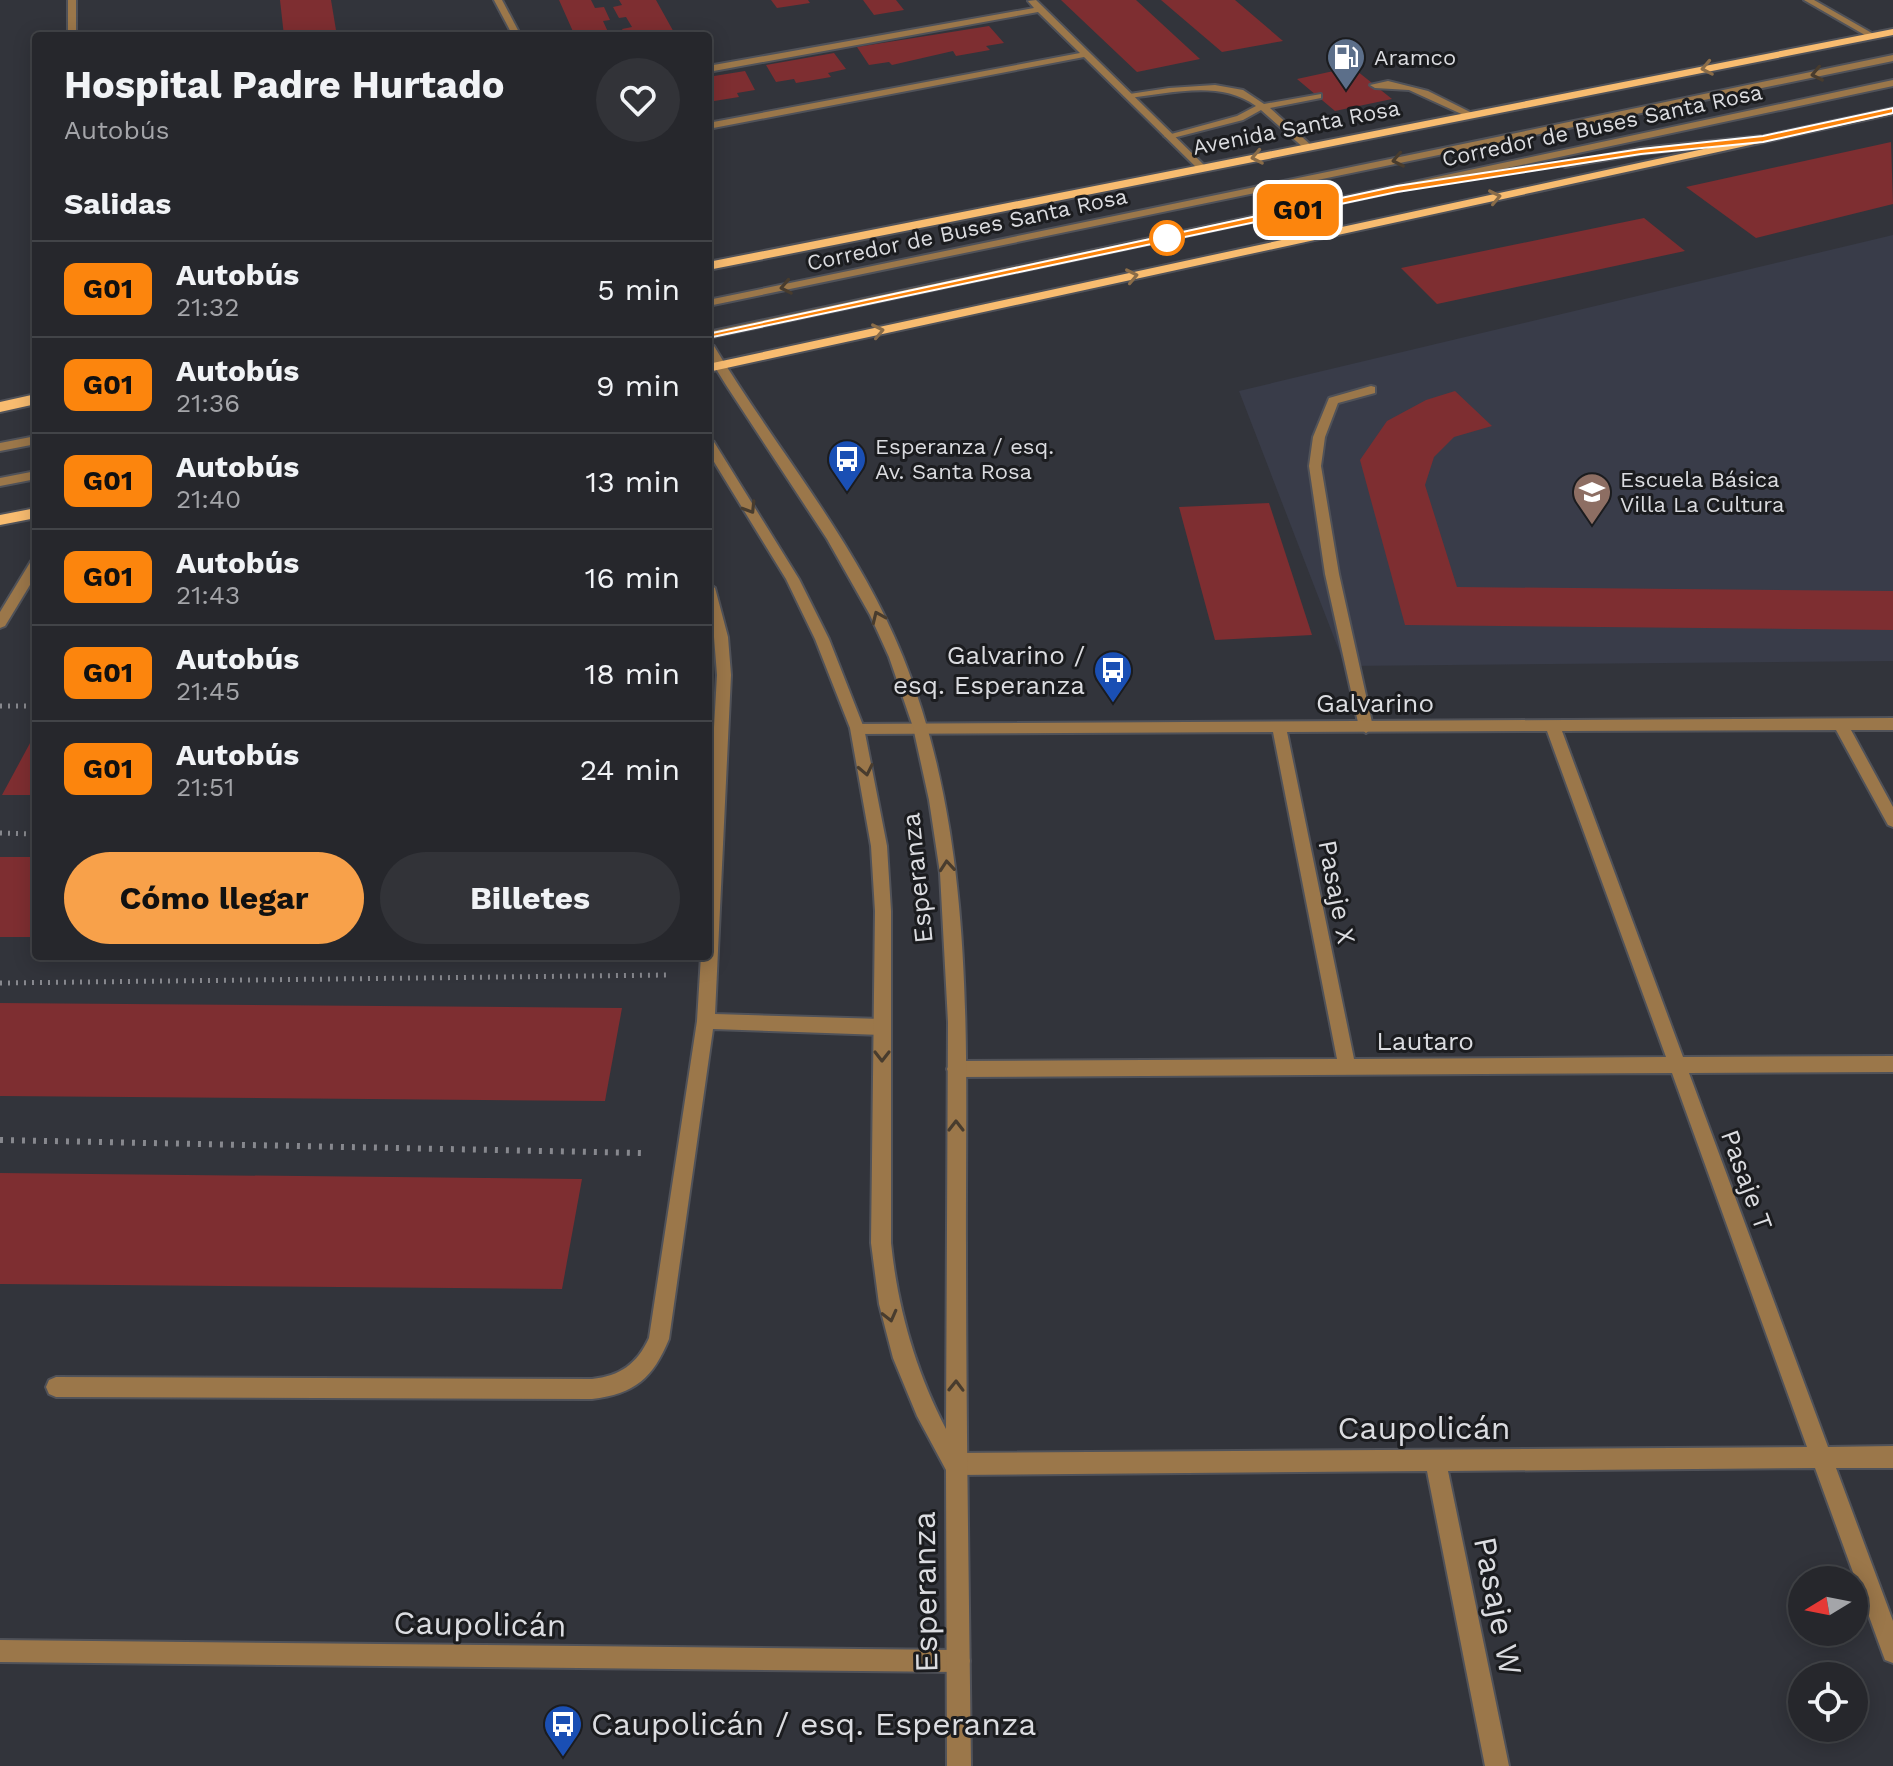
<!DOCTYPE html>
<html lang="es">
<head>
<meta charset="utf-8">
<style>
	:root { --surface:#26272c; --page:#323338; --text:#f1f3f6; --muted:#a4a5a9; --line:#424448; --accent:#f8a14a }
	body { margin:0; font-family:"Work Sans",sans-serif; background:var(--page); color:var(--text); height:100vh; display:flex; flex-direction:column; font-size:30px; white-space:nowrap }
	* { box-sizing:border-box; margin:0 }
	p { font-size:26px; color:var(--muted) }
	.icon { flex:none; width:44px; height:44px; fill:none; stroke:currentColor; stroke-width:2; stroke-linecap:round; stroke-linejoin:round }
	.map { position:relative; flex:1; overflow:hidden }
	.side { position:absolute; left:32px; top:32px; width:680px; height:928px; display:flex; flex-direction:column; background:var(--surface); border-radius:8px; box-shadow:0 4px 20px #0003,0 0 0 2px var(--line) }
	.side>* { flex:none }
	.badge { padding:0 16px; border-radius:12px; font-size:28px; line-height:52px }
	.needle { width:52px; rotate:260deg }
	.fabs { position:absolute; left:1788px; top:1566px; display:grid; gap:16px }
	.fabs a { display:grid; place-items:center; width:80px; height:80px; border-radius:50%; background:var(--surface); box-shadow:0 4px 20px #0003,0 0 0 2px var(--line); font-size:40px }
	.map>.badge { position:absolute; translate:-50% -50%; box-shadow:0 0 0 4px #fff }
	h2 { padding:0 32px; font-size:30px; line-height:72px }
	.round { display:grid; place-items:center; flex:none; width:84px; height:84px; border-radius:42px; background:var(--page) }
	.head { display:flex; align-items:center; justify-content:space-between; height:136px; padding:0 32px }
	h1 { font-size:38px; font-weight:700; line-height:60px }
	.action { display:flex; gap:16px; margin-top:auto; padding:16px 32px }
	.action a { flex:1; height:92px; border-radius:48px; background:var(--accent); color:#111; font-size:32px; font-weight:700; line-height:92px; text-align:center }
	.action a+a { background:var(--page); color:var(--text) }
	ul { padding:0; list-style:none }
	li { display:flex; align-items:center; gap:24px; height:96px; padding:0 32px; border-top:2px solid var(--line) }
	li div { flex:1 }
	li b { display:block; font-size:30px }
	li em { font-style:normal }
	li .badge { min-width:88px; font-weight:700; text-align:center }
	.map>svg:first-child { display:block }
</style>
</head>
<body>
<div class="map">
<svg width="1893" height="1766" viewBox="0 0 1893 1766">
	<rect width="100%" height="100%" fill="#32343b"/>
	<path fill="#393c49" d="M1893,235V661L1345,666L1239,391Z"/>
	<g fill="#7e2e31">
		<path d="M280,0H331L337,36H284Z"/>
		<path d="M559,0H591L595,8L604,7L610,20L603,21L608,32L618,31L621,36H575Z"/>
		<path d="M619,0H656L676,36H626L622,29L632,27L626,17L619,18L613,7L622,5Z"/>
		<path d="M771,0H808L810,3L777,8Z"/>
		<path d="M863,0H896L904,10L874,15Z"/>
		<path d="M1061,0H1136L1200,59L1137,72Z"/>
		<path d="M1161,0H1235L1283,41L1222,52Z"/>
		<path d="M989,26L1004,43L986,46L990,50L956,56L953,51L892,65L889,62L869,65L857,47Z"/>
		<path d="M834,53L846,69L828,73L831,77L796,83L794,79L776,82L766,65Z"/>
		<path d="M1352,67L1392,99L1335,111L1297,79Z"/>
		<path d="M745,71L755,90L737,93L739,97L708,102V77Z"/>
		<path d="M1891,142L1893,204L1756,238L1686,187Z"/>
		<path d="M1644,218L1685,251L1437,304L1401,268Z"/>
		<path d="M1455,391L1492,426L1454,437L1434,457L1425,485L1457,587L1893,591V630L1405,625L1360,460L1387,421L1426,400Z"/>
		<path d="M1269,503L1312,635L1215,640L1179,507Z"/>
		<path d="M36,732V795H2Z"/>
		<rect x="0" y="857" width="36" height="80"/>
		<path d="M0,1003L622,1008L605,1101L0,1096Z"/>
		<path d="M0,1173L582,1179L562,1289L0,1284Z"/>
	</g>
	<g fill="none" stroke-linecap="round" stroke-linejoin="round">
		<defs>
			<g id="service">
				<path d="M1893,55V61L708,306V300Z"/>
				<path d="M1893,80V86L708,338V332Z"/>
				<path d="M1388,81L1428,91L1476,115L1468,117L1409,90L1375,88L1370,85Z"/>
				<path d="M1215,85L1243,90L1264,104L1321,94V98L1270,108L1313,147L1305,149L1261,110L1243,120L1169,139L1164,136L1237,116L1256,106C1219,79 1170,94 1128,98L1123,95L1169,88Z"/>
				<path d="M1760,136L1763,137V141L1641,154L1565,167L1560,164L1641,148Z"/>
				<path d="M1371,386L1375,387V393L1338,403L1325,437L1321,466L1339,574L1373,727L1366,733L1359,727L1325,574L1309,466L1313,437L1329,398Z"/>
				<path d="M36,436V444L0,451V443Z"/>
				<path d="M36,471V479L0,486V478Z"/>
				<path d="M708,583L715,588L728,637L731,675L715,1014L882,1019L888,1021L891,1027L888,1033L882,1035L713,1029L669,1339C653,1378 635,1394 592,1399L56,1397L49,1394L46,1387L49,1380L56,1377L592,1379C620,1376 637,1364 649,1338L697,1021L701,956H708V833L717,675L714,637L708,614Z"/>
			</g>
			<g id="minor">
				<rect x="68" y="0" width="8" height="36"/>
				<path d="M1036,0L1205,166V170H1199L1084,57L708,129V123L1080,53L1038,12L708,72V66L1034,8L1028,1Z"/>
				<path d="M1804,0H1814L1877,36L1870,38Z"/>
				<path d="M36,559V575L5,626L0,628V612L31,561Z"/>
				<path d="M1893,718V730H1851L1893,807V827L1888,825L1836,730L1562,731L1683,1057L1893,1056V1072L1689,1073L1828,1447L1893,1446V1468H1836L1893,1621V1663L1885,1660L1882,1652L1815,1468L1448,1471L1509,1766H1485L1427,1471L955,1475L948,1471L944,1464L948,1457L955,1453L1807,1447L1672,1073L956,1077L950,1075L947,1069L950,1063L956,1061L1337,1059L1273,732L857,734L850,728L852,724ZM1547,731L1666,1057L1354,1059L1287,732Z"/>
				<path d="M0,1640L959,1650L967,1653L970,1661L967,1669L959,1672L0,1662Z"/>
			</g>
			<g id="tertiary">
				<path d="M494,0H502L521,36H513Z"/>
				<path d="M708,343L714,346C776,449 858,544 903,657C978,843 965,1048 966,1245C966,1419 969,1592 971,1766H947L946,1470L917,1416L893,1358L879,1304L871,1243L875,911L871,846L850,728L815,639L786,579L708,452V438L714,442L799,579L829,639L864,728L887,846L891,911V1243C898,1310 915,1369 946,1429L948,1022L940,873L929,800L913,727L889,657L870,615L827,539L726,385L708,356Z"/>
			</g>
			<g id="primary">
				<path d="M1893,29V35L708,270V262Z"/>
				<path d="M1893,108V114L708,372V364Z"/>
				<path d="M36,394V404L0,412V402Z"/>
				<path d="M36,508V518L0,525V515Z"/>
			</g>
		</defs>
		<use href="#service" stroke="#505259" stroke-width="4"/>
		<use href="#minor" stroke="#505259" stroke-width="4"/>
		<use href="#tertiary" stroke="#505259" stroke-width="4"/>
		<use href="#primary" stroke="#505259" stroke-width="4"/>
		<g stroke="#87888e" stroke-width="5" stroke-dasharray="2 6" stroke-linecap="butt">
			<path d="M0,706H36"/>
			<path d="M0,833L36,834"/>
			<path d="M0,983L667,975"/>
		</g>
		<path stroke="#87888e" stroke-width="6" stroke-dasharray="3 8" stroke-linecap="butt" d="M0,1140L643,1153"/>
		<use href="#service" fill="#9b774a" fill-rule="evenodd"/>
		<use href="#minor" fill="#9b774a" fill-rule="evenodd"/>
		<use href="#tertiary" fill="#9b774a" fill-rule="evenodd"/>
		<use href="#primary" fill="#f8bc70" fill-rule="evenodd"/>
	</g>
	<defs><path id="oneway-chevron" d="M-2-3.5L2.5 0L-2 3.5" fill="none" stroke-width="1.6" stroke-linecap="round" stroke-linejoin="round" transform="scale(2)"/></defs>
	<g stroke="#8a6c48">
		<use href="#oneway-chevron" transform="translate(1707 68) rotate(169)"/>
		<use href="#oneway-chevron" transform="translate(1257 157) rotate(169)"/>
		<use href="#oneway-chevron" transform="translate(1495 197) rotate(-12)"/>
		<use href="#oneway-chevron" transform="translate(1132 276) rotate(-12)"/>
		<use href="#oneway-chevron" transform="translate(878 331) rotate(-12)"/>
	</g>
	<g stroke="#483c2e">
		<use href="#oneway-chevron" transform="translate(1817 74) rotate(168)"/>
		<use href="#oneway-chevron" transform="translate(1398 160) rotate(168)"/>
		<use href="#oneway-chevron" transform="translate(786 287) rotate(169)"/>
		<use href="#oneway-chevron" transform="translate(750 508) rotate(58)"/>
		<use href="#oneway-chevron" transform="translate(878 617) rotate(-114)"/>
		<use href="#oneway-chevron" transform="translate(866 770) rotate(78)"/>
		<use href="#oneway-chevron" transform="translate(947 866) rotate(-95)"/>
		<use href="#oneway-chevron" transform="translate(882 1056) rotate(90)"/>
		<use href="#oneway-chevron" transform="translate(956 1126) rotate(-90)"/>
		<use href="#oneway-chevron" transform="translate(890 1316) rotate(76)"/>
		<use href="#oneway-chevron" transform="translate(956 1386) rotate(-89)"/>
	</g>
	<path fill="#fc850d" stroke="#fff" stroke-width="2" d="M1893,108V113L1763,142L1641,154L1397,192L708,338L703,335L1397,186L1641,149L1763,136Z"/>
	<defs>
		<symbol id="fuel-pin" viewBox="-11 -11 22 30"><path d="M0 17L-7.5 6A9.5 9.5 0 1 1 7.5 6Z" fill="#5c6f8a" stroke="#1b1c1f"/><path d="M-5.5-6h7V0h2V4h1.3V-2.5L3-4.5l.8-.8L6-3V5H2.5V1h-1V6h-7ZM-4.2-4.7v3.2H.2V-4.7Z" fill="#fff"/></symbol>
		<symbol id="bus-pin" viewBox="-11 -11 22 30"><path d="M0 17L-7.5 6A9.5 9.5 0 1 1 7.5 6Z" fill="#1a4fb4" stroke="#1b1c1f"/><path d="M-5-6H5V4H4V6H2V4H-2V6H-4V4H-5ZM-3.5-4V0h7V-4ZM-3.5 1.2v1.5H-2V1.2ZM2 1.2v1.5H3.5V1.2Z" fill="#fff"/></symbol>
		<symbol id="school-pin" viewBox="-11 -11 22 30"><path d="M0 17L-7.5 6A9.5 9.5 0 1 1 7.5 6Z" fill="#8d6e63" stroke="#1b1c1f"/><path d="M0-5L7-2L0 1L-7-2ZM-4 1L0 2.5L4 1V4Q0 6-4 4Z" fill="#fff"/></symbol>
	</defs>
	<g fill-rule="evenodd">
		<use href="#fuel-pin" x="1324" y="35" width="44" height="60"/>
		<use href="#bus-pin" x="825" y="437" width="44" height="60"/>
		<use href="#school-pin" x="1570" y="470" width="44" height="60"/>
		<use href="#bus-pin" x="1091" y="648" width="44" height="60"/>
		<use href="#bus-pin" x="541" y="1702" width="44" height="60"/>
	</g>
	<circle fill="#fff" stroke="#fc850d" stroke-width="4" cx="1167" cy="238" r="16"/>
	<g text-anchor="middle" stroke-width="6" stroke-linejoin="round" paint-order="stroke">
		<g font-size="22" fill="#dbdce0" stroke="#1b1c1f" text-anchor="start">
			<text x="1374" y="65">Aramco</text>
			<text x="875" y="454">Esperanza / esq.<tspan x="875" dy="25">Av. Santa Rosa</tspan></text>
			<text x="1620" y="487">Escuela Básica<tspan x="1620" dy="25">Villa La Cultura</tspan></text>
		</g>
		<g font-size="22" fill="#dbdce0" stroke="#1b1c1f">
			<text transform="translate(1602 125) rotate(-12)" y="8">Corredor de Buses Santa Rosa</text>
			<text transform="translate(1296 127) rotate(-11)" y="8">Avenida Santa Rosa</text>
			<text transform="translate(967 229) rotate(-12)" y="8">Corredor de Buses Santa Rosa</text>
		</g>
		<g font-size="26" fill="#dbdce0" stroke="#1b1c1f" text-anchor="end">
			<text x="1085" y="664">Galvarino /<tspan x="1085" dy="30">esq. Esperanza</tspan></text>
		</g>
		<g font-size="26" fill="#dbdce0" stroke="#1b1c1f">
			<text x="1375" y="712">Galvarino</text>
			<text transform="translate(917 878) rotate(-96)" y="9">Esperanza</text>
			<text transform="translate(1337 892) rotate(79)" y="9">Pasaje X</text>
			<text x="1425" y="1050">Lautaro</text>
			<text transform="translate(1747 1180) rotate(70)" y="9">Pasaje T</text>
		</g>
		<g font-size="32" fill="#dbdce0" stroke="#1b1c1f">
			<text x="1424" y="1439">Caupolicán</text>
			<text transform="translate(925 1592) rotate(-91)" y="11">Esperanza</text>
			<text transform="translate(1498 1606) rotate(79)" y="11">Pasaje W</text>
			<text transform="translate(480 1624) rotate(1)" y="11">Caupolicán</text>
		</g>
		<g font-size="32" fill="#dbdce0" stroke="#1b1c1f" text-anchor="start">
			<text x="591" y="1735">Caupolicán / esq. Esperanza</text>
		</g>
	</g>
</svg>
<div class="fabs">
<a><svg class="needle" viewBox="-14 -14 28 28"><path d="M0-13l5 13h-10z" fill="#e53935"/><path d="M0 13l5-13h-10z" fill="#a4a5a9"/></svg></a>
<a><svg class="icon" aria-label="locate" viewBox="0 0 24 24"><circle cx="12" cy="12" r="6"/><path d="M12 2v4M12 18v4M2 12h4M18 12h4"/></svg></a>
</div>
<b class="badge" style="left:1298px;top:210px;background:#fc850d;color:#111">G01</b>
<section class="side">
<div class="head"><div><h1>Hospital Padre Hurtado</h1><p>Autobús</p></div><a class="round"><svg class="icon" aria-label="heart" viewBox="0 0 24 24"><path d="M12 20l-8-8c-3-5 5-10 8-4 3-6 11-1 8 4z"/></svg></a></div>
<h2>Salidas</h2>
<ul>
<li><span class="badge" style="background:#fc850d;color:#111">G01</span><div><b>Autobús</b><p>21:32</p></div><em>5 min</em></li>
<li><span class="badge" style="background:#fc850d;color:#111">G01</span><div><b>Autobús</b><p>21:36</p></div><em>9 min</em></li>
<li><span class="badge" style="background:#fc850d;color:#111">G01</span><div><b>Autobús</b><p>21:40</p></div><em>13 min</em></li>
<li><span class="badge" style="background:#fc850d;color:#111">G01</span><div><b>Autobús</b><p>21:43</p></div><em>16 min</em></li>
<li><span class="badge" style="background:#fc850d;color:#111">G01</span><div><b>Autobús</b><p>21:45</p></div><em>18 min</em></li>
<li><span class="badge" style="background:#fc850d;color:#111">G01</span><div><b>Autobús</b><p>21:51</p></div><em>24 min</em></li>
</ul>
<div class="action"><a>Cómo llegar</a><a>Billetes</a></div>
</section>
</div>
</body>
</html>
